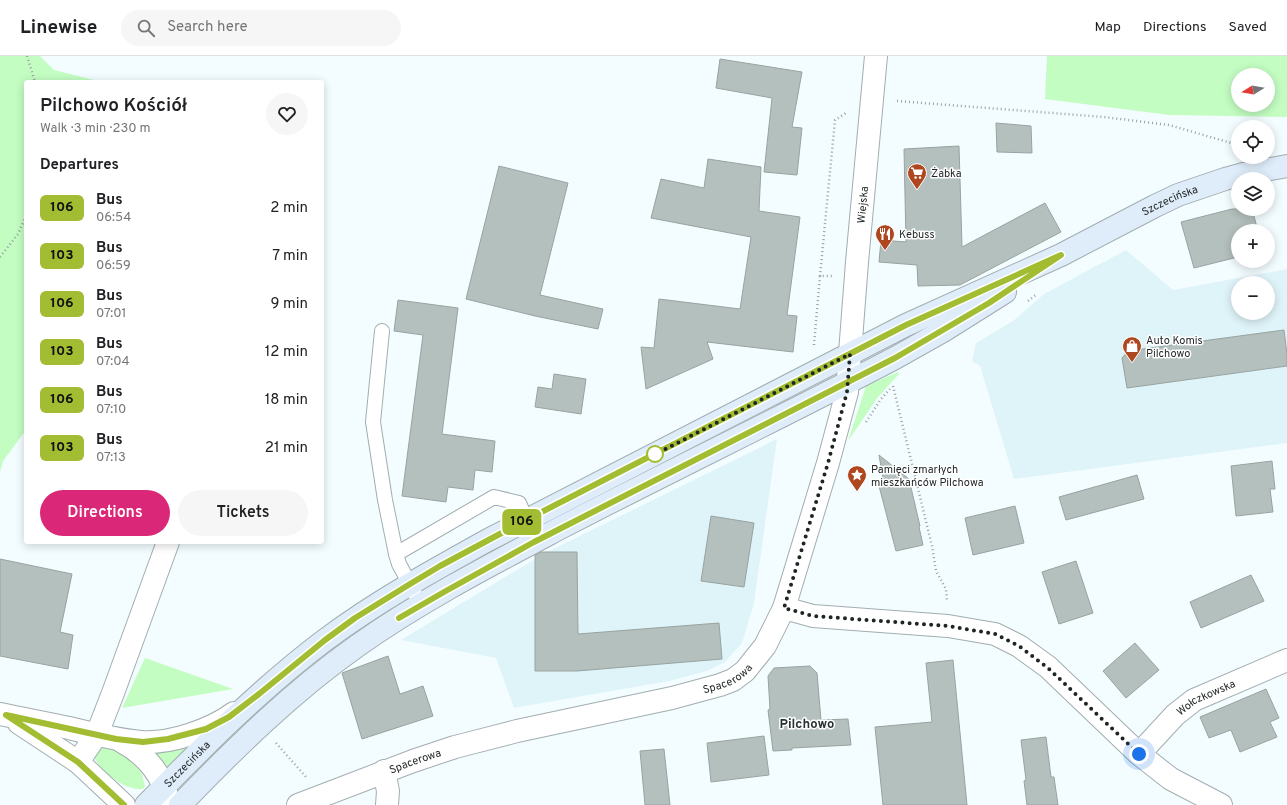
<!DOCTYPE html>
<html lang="en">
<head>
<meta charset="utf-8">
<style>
	:root { --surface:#fff; --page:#f6f6f6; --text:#202124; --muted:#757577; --line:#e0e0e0; --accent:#db2777 }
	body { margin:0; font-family:Overpass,sans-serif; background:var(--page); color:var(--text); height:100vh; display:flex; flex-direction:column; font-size:15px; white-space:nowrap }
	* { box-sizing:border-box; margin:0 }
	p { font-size:13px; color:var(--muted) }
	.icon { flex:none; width:22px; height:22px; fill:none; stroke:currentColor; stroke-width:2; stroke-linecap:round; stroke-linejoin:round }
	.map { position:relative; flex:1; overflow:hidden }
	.sheet { position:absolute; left:24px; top:24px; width:300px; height:464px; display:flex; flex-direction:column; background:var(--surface); border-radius:4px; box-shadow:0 2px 10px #0003 }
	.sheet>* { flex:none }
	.badge { padding:0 8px; border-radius:6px; font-size:14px; line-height:26px }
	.needle { width:26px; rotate:259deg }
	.controls { position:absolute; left:1231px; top:12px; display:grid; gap:8px }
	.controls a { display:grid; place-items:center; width:44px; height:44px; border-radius:50%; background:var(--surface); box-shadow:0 2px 10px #0003; font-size:20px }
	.you { position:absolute; width:20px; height:20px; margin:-10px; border:3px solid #fff; border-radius:50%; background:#1a73e8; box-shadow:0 0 0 6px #1a73e833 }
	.map>.badge { position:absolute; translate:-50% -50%; box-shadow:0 0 0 2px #fff }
	h2 { padding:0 16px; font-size:15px; line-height:36px }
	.round { display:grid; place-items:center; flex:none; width:42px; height:42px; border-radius:21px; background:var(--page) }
	.summary { display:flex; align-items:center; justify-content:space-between; height:68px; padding:0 16px }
	h1 { font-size:19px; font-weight:600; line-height:30px }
	.cta { display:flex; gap:8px; margin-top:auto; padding:8px 16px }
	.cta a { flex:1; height:46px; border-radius:24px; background:var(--accent); color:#fff; font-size:16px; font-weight:600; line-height:46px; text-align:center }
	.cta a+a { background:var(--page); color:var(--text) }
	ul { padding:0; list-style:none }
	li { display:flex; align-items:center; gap:12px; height:48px; padding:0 16px }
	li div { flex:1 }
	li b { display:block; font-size:15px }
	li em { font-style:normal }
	li .badge { min-width:44px; font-weight:700; text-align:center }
	header { display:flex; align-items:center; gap:24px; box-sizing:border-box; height:56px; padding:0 20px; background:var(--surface); border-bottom:1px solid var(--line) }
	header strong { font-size:19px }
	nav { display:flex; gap:22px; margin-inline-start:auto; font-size:14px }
	.search { width:280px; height:36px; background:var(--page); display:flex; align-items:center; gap:10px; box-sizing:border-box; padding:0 14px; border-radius:22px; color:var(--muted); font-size:15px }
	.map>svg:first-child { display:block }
</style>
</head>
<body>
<header>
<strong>Linewise</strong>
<div class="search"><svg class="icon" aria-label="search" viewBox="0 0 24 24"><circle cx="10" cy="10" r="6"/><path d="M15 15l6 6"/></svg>Search here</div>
<nav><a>Map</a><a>Directions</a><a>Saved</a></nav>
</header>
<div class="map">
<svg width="1287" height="749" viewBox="0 0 1287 749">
	<rect width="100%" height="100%" fill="#f3fdff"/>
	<g fill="#dff4f9" fill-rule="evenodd">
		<path d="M1126,194L1173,234L1287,213V387L1014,423L980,310L972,305L976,287L1013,265L1044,238ZM1238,227H1268V257H1238Z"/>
		<path d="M777,383L754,547L742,587L725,606L707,615L669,625L514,652L496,602L401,584L535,503V496H547Z"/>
	</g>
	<g fill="#c3fdc2" fill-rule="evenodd">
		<path d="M0,0H40L54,14L102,26H26V374L3,405L0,416Z"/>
		<path d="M1047,0H1287V61L1169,59L1045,43ZM1238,19H1268V49H1238Z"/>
		<path d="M898,316L899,318L878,341L848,385L866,330Z"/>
		<path d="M145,602L233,633L122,652Z"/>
		<path d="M192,689L168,716L155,700L158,696Z"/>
		<path d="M96,690H110L129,701L142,718L145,730L143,733C125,735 100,716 93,699Z"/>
	</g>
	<g fill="#b4c0bd" stroke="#98a3a0">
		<path d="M720,3L802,16L792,71L802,72L797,119L764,116L772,42L716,32Z"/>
		<path d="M996,67L1031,70L1032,97L997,96Z"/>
		<path d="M959,90L962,191L1045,147L1061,176L960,229L918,230L917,209L879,206L881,184L906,186L904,93Z"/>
		<path d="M708,103L761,111L759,155L800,161L787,259L797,260L793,296L707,286L713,303L646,333L641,291L654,292L659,243L740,253L751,181L651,162L661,123L704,132Z"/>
		<path d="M499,110L568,127L540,239L603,253L598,273L535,260L466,243Z"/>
		<path d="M1232,153H1252L1258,175H1238V201L1194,212L1181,166Z"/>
		<path d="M398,244L458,252L442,378L495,385L492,416L475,414L473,434L448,431L446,446L402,440L423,279L394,275Z"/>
		<path d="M1284,274L1287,298V310L1127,332L1122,302L1128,295Z"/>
		<path d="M554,318L586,323L581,358L535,351L538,331L552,333Z"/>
		<path d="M879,399L909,423L920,470L919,471L923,489L896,495L879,430L884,429Z"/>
		<path d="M1272,405L1275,433H1270L1273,456L1236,460L1231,410Z"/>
		<path d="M1137,419L1144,443L1066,464L1059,441Z"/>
		<path d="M1015,450L1024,487L973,499L965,462Z"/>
		<path d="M711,460L754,467L744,531L701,525Z"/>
		<path d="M541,496H577L578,578L719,567L722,603L577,615H535V499Z"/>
		<path d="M0,503L72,518L60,576L73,579L68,613L0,600Z"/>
		<path d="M1076,505L1093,557L1059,568L1042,516Z"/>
		<path d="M1251,519L1264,545L1201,572L1190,546Z"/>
		<path d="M1135,587L1159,614L1126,642L1103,615Z"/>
		<path d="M388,600L400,638L423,630L433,660L362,683L342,617Z"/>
		<path d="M953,604L967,749H883L875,671L932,666L926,607Z"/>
		<path d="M810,610L817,617L821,664L848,663L851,689L792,692V694L773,695L768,654L770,653L768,620L774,612Z"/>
		<path d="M1266,633L1279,662L1270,666L1277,681L1240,696L1231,674L1209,682L1200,661Z"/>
		<path d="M764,680L769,719L711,726L707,687Z"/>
		<path d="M1046,681L1051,721H1054L1058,749H1027L1024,725L1026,724L1021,684Z"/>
		<path d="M664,693L670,749H645L640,695Z"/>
	</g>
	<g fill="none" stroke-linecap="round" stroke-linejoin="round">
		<defs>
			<g id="service">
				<path d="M382,275L373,366L385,444L396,498"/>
				<path d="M421,549L399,508L396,498L494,441L519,447L522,454L523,465L534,486"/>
			</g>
			<g id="minor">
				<path d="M784,552L813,560L948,570L995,578L1019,590L1048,611L1139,698L1171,723L1221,749"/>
				<path id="s1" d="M1139,698L1175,659L1194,644L1287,604"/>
				<path d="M78,706L97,678L113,637L168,486"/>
				<path d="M384,715L388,735L387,749"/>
				<path id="s2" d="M298,749L413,705L455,691L517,675L672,642L720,629L733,624L745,615L765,590L784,552L828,407L847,336L857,206L876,0"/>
			</g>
			<g id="tertiary">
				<path d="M0,658C23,663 46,667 69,672C93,678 117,684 141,686C170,688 211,674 234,657"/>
				<path d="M19,667L78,706L124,749"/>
				<path d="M121,685C146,698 165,721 169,749"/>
			</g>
			<g id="secondary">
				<path id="s3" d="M146,749C203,691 260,633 325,584C376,546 432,515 488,484L906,269L1061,199L1155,150L1178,139L1225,123L1243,118L1287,110"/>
				<path d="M180,749C235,692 292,636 357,590C422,544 494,507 564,470C674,413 786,359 895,302L943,275L1005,236"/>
			</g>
		</defs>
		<use href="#service" stroke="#a2adb0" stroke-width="16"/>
		<use href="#minor" stroke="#a2adb0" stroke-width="24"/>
		<use href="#tertiary" stroke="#a2adb0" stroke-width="24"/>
		<use href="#secondary" stroke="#a2adb0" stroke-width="24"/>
		<g stroke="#979fa1" stroke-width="2.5" stroke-dasharray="1 3" stroke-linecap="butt">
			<path d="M27,0L35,26"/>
			<path d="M897,45L1104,61L1169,69L1238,89"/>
			<path d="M0,201L18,178L26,160"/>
			<path d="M820,220L835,64L846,57"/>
			<path d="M1028,245L1037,238"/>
			<path d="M814,289L820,220H832"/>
			<path d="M893,330L932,490L936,515L946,533L947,545"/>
			<path d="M866,366L881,343L890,333"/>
			<path d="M276,687L306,721"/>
		</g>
		<use href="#service" stroke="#fff" stroke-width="14"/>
		<use href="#minor" stroke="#fff" stroke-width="22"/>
		<use href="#tertiary" stroke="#fff" stroke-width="22"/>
		<use href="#secondary" stroke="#dfedfa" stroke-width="22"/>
	</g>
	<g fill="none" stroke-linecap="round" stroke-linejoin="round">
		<defs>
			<path id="line" d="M124,749L78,706L6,659L116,683L143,686L168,683L206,673L229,661L259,638L325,584L355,562L410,528L440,510L524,465L906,269L1061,199L989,247L895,302L534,486L444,536L399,562"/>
		</defs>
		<use href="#line" stroke="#fff" stroke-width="9"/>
		<use href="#line" stroke="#a2bd31" stroke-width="6"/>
		<path stroke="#1f2425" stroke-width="4" stroke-dasharray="0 7.2" d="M655,398L654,399L850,298L847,336L828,407L784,552L813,560L948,570L995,578L1019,590L1048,612L1139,698"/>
	</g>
	<defs>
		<symbol id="supermarket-pin" viewBox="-11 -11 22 30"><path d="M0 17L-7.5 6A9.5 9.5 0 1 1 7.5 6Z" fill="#ae471f" stroke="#fff"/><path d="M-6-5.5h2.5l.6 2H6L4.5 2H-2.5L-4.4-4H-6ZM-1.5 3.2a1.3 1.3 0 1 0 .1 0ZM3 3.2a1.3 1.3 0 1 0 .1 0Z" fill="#fff"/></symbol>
		<symbol id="restaurant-pin" viewBox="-11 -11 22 30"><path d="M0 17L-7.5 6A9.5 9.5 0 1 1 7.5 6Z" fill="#ae471f" stroke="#fff"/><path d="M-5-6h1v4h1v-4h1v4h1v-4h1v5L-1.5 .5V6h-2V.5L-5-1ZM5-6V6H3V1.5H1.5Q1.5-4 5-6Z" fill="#fff"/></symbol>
		<symbol id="shop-pin" viewBox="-11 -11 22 30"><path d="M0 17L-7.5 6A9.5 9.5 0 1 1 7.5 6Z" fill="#ae471f" stroke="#fff"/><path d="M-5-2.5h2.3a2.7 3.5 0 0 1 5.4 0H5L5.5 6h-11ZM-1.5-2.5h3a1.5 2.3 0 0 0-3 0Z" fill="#fff"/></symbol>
		<symbol id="sight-pin" viewBox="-11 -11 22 30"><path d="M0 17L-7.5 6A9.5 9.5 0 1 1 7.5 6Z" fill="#ae471f" stroke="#fff"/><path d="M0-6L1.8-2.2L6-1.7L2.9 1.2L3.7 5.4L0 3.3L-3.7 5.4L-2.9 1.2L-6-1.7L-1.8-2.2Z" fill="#fff"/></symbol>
	</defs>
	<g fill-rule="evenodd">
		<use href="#supermarket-pin" x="906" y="106" width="22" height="30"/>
		<use href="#restaurant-pin" x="874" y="167" width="22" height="30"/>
		<use href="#shop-pin" x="1121" y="279" width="22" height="30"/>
		<use href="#sight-pin" x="846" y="408" width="22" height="30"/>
	</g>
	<circle fill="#fff" stroke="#a2bd31" stroke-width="2" cx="655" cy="398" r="8"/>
	<g text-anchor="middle" stroke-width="3" stroke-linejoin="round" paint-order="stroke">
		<g font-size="11" fill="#1f2425" stroke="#fff" text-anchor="start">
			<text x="931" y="121">Żabka</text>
			<text x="899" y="182">Kebuss</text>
			<text x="1146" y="288">Auto Komis<tspan x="1146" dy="13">Pilchowo</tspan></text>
			<text x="871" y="417">Pamięci zmarłych<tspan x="871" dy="13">mieszkańców Pilchowa</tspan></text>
		</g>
		<g font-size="11" fill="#1f2425" stroke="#fff">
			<text dy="4" stroke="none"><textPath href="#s3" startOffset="1197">Szczecińska</textPath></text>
			<text dy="4" stroke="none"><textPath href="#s2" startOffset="956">Wiejska</textPath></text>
			<text dy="4" stroke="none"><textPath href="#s2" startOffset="449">Spacerowa</textPath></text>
			<text dy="4" stroke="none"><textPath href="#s1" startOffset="89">Wołczkowska</textPath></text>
			<text dy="4" stroke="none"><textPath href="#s2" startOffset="125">Spacerowa</textPath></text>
			<text dy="4" stroke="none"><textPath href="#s3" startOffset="58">Szczecińska</textPath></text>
		</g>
		<g font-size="13" font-weight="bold" fill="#273032" stroke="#fff">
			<text x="807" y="672">Pilchowo</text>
		</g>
	</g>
</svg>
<div class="controls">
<a><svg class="needle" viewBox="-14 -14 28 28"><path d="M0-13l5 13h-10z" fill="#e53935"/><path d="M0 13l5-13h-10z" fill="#757577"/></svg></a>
<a><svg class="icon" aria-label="locate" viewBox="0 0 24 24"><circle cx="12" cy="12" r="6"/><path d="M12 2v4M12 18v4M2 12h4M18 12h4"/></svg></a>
<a><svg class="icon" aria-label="layers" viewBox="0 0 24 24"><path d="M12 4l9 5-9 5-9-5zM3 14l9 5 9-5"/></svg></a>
<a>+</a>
<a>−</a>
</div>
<div class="you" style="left:1139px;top:698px"></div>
<b class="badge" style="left:522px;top:466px;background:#a2bd31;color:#111">106</b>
<section class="sheet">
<div class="summary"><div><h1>Pilchowo Kościół</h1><p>Walk · 3 min · 230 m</p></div><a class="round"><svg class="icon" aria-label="heart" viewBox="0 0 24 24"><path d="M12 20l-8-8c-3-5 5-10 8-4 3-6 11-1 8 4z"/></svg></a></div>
<h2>Departures</h2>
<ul>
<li><span class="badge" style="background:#a2bd31;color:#111">106</span><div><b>Bus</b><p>06:54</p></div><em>2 min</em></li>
<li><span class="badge" style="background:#a2bd31;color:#111">103</span><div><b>Bus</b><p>06:59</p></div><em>7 min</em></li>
<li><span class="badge" style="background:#a2bd31;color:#111">106</span><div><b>Bus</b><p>07:01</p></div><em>9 min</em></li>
<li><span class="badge" style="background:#a2bd31;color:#111">103</span><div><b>Bus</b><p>07:04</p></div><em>12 min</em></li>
<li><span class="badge" style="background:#a2bd31;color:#111">106</span><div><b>Bus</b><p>07:10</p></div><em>18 min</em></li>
<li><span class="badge" style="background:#a2bd31;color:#111">103</span><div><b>Bus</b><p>07:13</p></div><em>21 min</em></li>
</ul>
<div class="cta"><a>Directions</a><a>Tickets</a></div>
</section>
</div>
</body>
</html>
